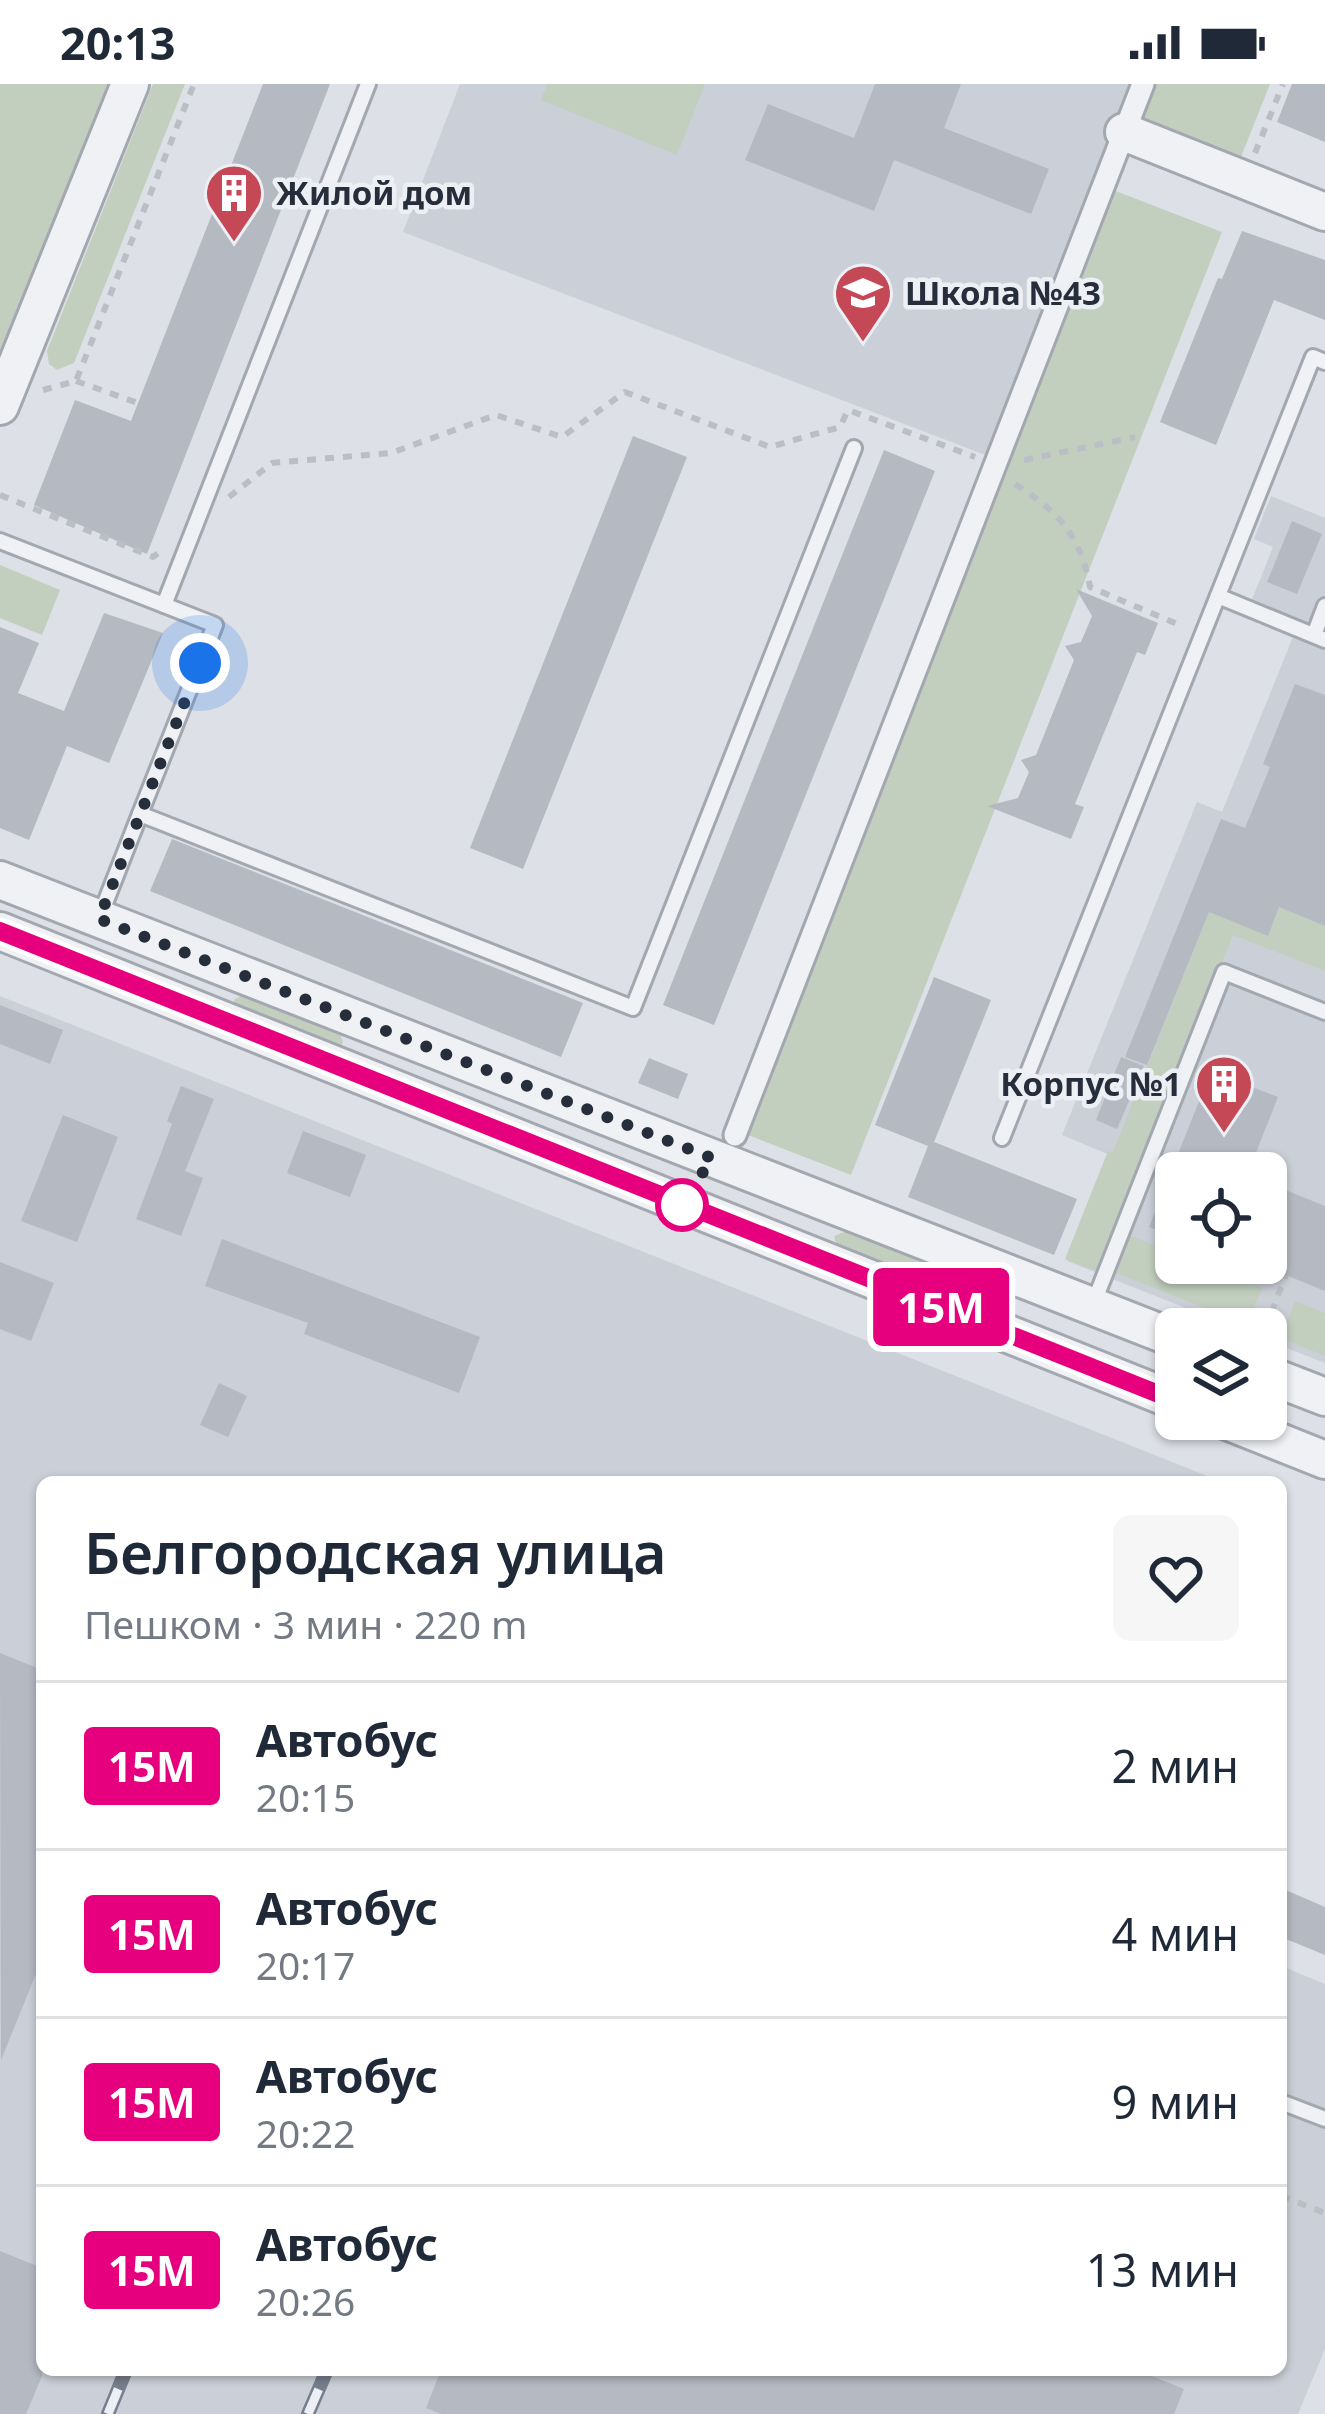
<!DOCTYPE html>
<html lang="ru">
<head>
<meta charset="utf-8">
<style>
	:root { --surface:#fff; --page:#f6f6f7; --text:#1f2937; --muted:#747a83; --line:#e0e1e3 }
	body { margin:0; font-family:"Noto Sans",sans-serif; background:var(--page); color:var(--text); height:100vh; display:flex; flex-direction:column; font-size:45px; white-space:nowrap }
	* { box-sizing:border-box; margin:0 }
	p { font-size:39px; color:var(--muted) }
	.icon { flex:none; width:66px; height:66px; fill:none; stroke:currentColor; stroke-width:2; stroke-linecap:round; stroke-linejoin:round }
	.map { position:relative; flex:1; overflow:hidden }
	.sheet { position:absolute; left:36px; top:1392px; width:1251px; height:900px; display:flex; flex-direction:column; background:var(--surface); border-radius:18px; box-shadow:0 3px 9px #0004 }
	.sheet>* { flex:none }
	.badge { padding:0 24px; border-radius:9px; font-size:42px; line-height:78px }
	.tools { position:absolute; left:1155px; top:1068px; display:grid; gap:24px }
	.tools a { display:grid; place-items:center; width:132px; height:132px; border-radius:18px; background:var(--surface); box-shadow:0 3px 9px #0004; font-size:60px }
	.you { position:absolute; width:60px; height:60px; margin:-30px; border:9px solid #fff; border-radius:50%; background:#1a73e8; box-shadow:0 0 0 18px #1a73e833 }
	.map>.badge { position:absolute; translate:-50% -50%; box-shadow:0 0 0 6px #fff }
	.round { display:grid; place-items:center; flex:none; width:126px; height:126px; border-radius:18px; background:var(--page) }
	.headline { display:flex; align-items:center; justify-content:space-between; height:204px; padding:0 48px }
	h1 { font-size:57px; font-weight:600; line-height:90px }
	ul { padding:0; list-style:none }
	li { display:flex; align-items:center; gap:36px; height:168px; padding:0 48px; border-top:3px solid var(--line) }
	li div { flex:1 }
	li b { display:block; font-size:45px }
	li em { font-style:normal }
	li .badge { min-width:132px; font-weight:700; text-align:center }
	.status { display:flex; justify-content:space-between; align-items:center; height:84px; padding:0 60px; background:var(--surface); direction:ltr }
	.status svg { height:33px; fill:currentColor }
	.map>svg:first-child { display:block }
</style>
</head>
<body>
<div class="status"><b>20:13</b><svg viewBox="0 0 49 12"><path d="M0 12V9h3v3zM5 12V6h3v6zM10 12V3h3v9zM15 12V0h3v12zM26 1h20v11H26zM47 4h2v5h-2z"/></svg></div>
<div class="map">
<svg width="1325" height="2330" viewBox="0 0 1325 2330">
	<rect width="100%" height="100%" fill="#dde0e6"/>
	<g fill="#cbcfd7" fill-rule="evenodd">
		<path d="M460,0H1131L988,372L403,148Z"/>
		<path d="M1271,412L1325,434V1279L1266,1256V1245H1239L1067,1177L1110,1071L1062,1051L1197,718L1222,728L1293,553L1245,533L1273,463L1254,455ZM1176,1089H1266V1179H1176Z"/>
		<path d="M0,912L1210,1393L1208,1398H42V2286H1281V1882L1325,1900V2265L1298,2330H0Z"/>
	</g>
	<g fill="#c2cfbf">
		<path d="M0,0H119L8,279L0,264Z"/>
		<path d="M153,0H185L74,279L57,286L49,280L47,267Z"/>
		<path d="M547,0H705L677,71L541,16Z"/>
		<path d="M1135,0H1270L1237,83L1120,38Z"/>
		<path d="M1113,106L1222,148L851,1091L743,1049Z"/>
		<path d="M0,481L60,506L42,551L0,534Z"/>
		<path d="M1279,823L1325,842V887L1233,851L1098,1188L1065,1175L1108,1067L1113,1068L1209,828L1267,851Z"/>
		<path d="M244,910L340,948L343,959L338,964L235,924L234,916Z"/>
		<path d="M847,1147L933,1181L936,1192L927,1199L837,1164L834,1152Z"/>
		<path d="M1129,1151L1176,1170V1179H1199L1262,1204L1247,1241L1114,1188Z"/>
		<path d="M1295,1217L1325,1229V1272L1281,1254Z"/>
	</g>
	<g fill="#b5b9c2">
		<path d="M263,0H330L147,470L34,421L75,316L131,337Z"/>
		<path d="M875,0H961L944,44L1049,85L1031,130L894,76L874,127L745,76L768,20L854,54Z"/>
		<path d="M1292,0H1325V58L1277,38Z"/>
		<path d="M1242,147L1325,176V236L1274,216L1216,361L1160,338L1218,194L1222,195Z"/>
		<path d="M633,352L687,373L523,785L470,764Z"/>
		<path d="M884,366L935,387L714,941L663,921Z"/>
		<path d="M1292,437L1322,450L1297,510L1267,498Z"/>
		<path d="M1076,505L1158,539L1145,571L1137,568L1075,720L1084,723L1071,755L987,722L1018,714L1029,688L1021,676L1036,671L1074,576L1065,562L1081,558L1092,532Z"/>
		<path d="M104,529L163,549L109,679L67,662L29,756L0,744V543L39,559L18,609L64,627Z"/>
		<path d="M1295,600L1325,611V842L1279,823L1268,852L1209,828L1147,981L1125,973L1221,735L1245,744L1270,683L1263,680Z"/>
		<path d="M172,755L583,919L561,973L150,807Z"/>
		<path d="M934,893L991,916L934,1058L1077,1115L1054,1171L908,1113L928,1062L875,1041Z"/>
		<path d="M0,921L63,946L50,980L0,960Z"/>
		<path d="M1121,973L1144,982L1117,1045L1096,1036Z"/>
		<path d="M649,974L688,990L678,1015L638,999Z"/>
		<path d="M1211,987L1278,1013L1248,1089H1176V1153L1149,1143Z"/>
		<path d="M181,1002L214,1015L185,1087L203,1094L181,1152L136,1135L172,1040L167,1037Z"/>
		<path d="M63,1031L118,1053L77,1158L21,1137Z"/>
		<path d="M303,1047L366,1071L350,1113L287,1089Z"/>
		<path d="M1266,1098L1325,1122V1207L1266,1183Z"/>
		<path d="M222,1155L480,1253L459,1309L304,1250L308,1239L205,1202Z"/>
		<path d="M0,1178L54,1199L31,1257L0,1245Z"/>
		<path d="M219,1299L247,1312L228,1353L200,1341Z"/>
		<path d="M0,1569L42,1586V1875L1,1976Z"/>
		<path d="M1281,1804L1325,1823V1871L1281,1853Z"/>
		<path d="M0,2167L42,2184V2292L26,2330H0Z"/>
		<path d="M441,2286H1137L1184,2305L1174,2330H441L426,2324Z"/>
	</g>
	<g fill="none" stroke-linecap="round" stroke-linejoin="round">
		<defs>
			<g id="service">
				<path d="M368,0L164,521L215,541L140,730L633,924L854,364"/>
				<path d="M0,457L164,521"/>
				<path d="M1218,512L1325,556"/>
				<path d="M1314,551L1325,522"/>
				<path d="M100,832L140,730"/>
				<path d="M1002,1054L1313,273L1325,278"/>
				<path d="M1094,1218L1224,888L1325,928"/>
				<path d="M1281,2018L1325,2035"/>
			</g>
			<path id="pedestrian" d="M735,1051L1143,0"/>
			<g id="tertiary">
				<path d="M1124,48L1325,128"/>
				<path d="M0,322L130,0"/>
				<path d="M0,796L1176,1255"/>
				<path d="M0,847L1176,1317"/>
				<path d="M1266,1290L1325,1313"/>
				<path d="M1222,1335L1325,1376"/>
			</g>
		</defs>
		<use href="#service" stroke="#a3a7af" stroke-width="20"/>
		<use href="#pedestrian" stroke="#a3a7af" stroke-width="27"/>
		<use href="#tertiary" stroke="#a3a7af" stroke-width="42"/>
		<g stroke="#bbbec4" stroke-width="6" stroke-dasharray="9 9" stroke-linecap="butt">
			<path d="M1255,69L1283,0"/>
			<path d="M76,297L138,319"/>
			<path d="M43,306L76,297L194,0"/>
			<path d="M1024,376L1135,353"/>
			<path d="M1015,400C1058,427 1081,452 1090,503L1182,542"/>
			<path d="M0,411L153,473L162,466"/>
			<path d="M229,413L272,379L391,369L496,331L562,353L625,308L770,363L840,343L848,326L975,373"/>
			<path d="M1202,1236L1224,1245"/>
			<path d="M1265,1245L1286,1191"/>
			<path d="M1281,2112L1325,2129"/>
		</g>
		<use href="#service" stroke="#eff1f4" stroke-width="14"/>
		<use href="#pedestrian" stroke="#eff1f4" stroke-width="21"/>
		<use href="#tertiary" stroke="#eff1f4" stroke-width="36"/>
		<defs>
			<g id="rail">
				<path d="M108,2330L126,2286"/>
				<path d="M308,2330L327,2286"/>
			</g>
		</defs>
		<use href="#rail" stroke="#777f8e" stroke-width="14"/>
		<use href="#rail" stroke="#eceff4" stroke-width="9" stroke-dasharray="27" stroke-linecap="butt"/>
	</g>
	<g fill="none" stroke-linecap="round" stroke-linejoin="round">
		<defs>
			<path id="line" d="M0,847L1176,1317"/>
		</defs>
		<use href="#line" stroke="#fff" stroke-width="27"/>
		<use href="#line" stroke="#e6007e" stroke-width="18"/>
		<path stroke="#272e3b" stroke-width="12" stroke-dasharray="0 21.6" d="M200,579L99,835L712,1074L682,1121"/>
	</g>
	<defs>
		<symbol id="building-pin" viewBox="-11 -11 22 30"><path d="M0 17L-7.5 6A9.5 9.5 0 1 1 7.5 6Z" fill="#c44856" stroke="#eceff4"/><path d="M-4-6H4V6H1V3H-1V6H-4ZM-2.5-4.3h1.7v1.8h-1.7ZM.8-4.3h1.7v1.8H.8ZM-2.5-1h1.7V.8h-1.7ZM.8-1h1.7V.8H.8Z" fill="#fff"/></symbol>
		<symbol id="school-pin" viewBox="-11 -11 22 30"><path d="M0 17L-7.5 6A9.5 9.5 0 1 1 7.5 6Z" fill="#c44856" stroke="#eceff4"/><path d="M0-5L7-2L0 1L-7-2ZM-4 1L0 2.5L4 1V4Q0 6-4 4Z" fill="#fff"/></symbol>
	</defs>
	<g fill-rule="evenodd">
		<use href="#building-pin" x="201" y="76" width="66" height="90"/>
		<use href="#school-pin" x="830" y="176" width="66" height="90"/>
		<use href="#building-pin" x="1191" y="967" width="66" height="90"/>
	</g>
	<circle fill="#fff" stroke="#e6007e" stroke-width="6" cx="682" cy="1121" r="24"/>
	<g text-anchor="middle" stroke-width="9" stroke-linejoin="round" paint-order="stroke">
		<g font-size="33" font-weight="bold" fill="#272e3b" stroke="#eceff4" text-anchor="start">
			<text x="276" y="121">Жилой дом</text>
			<text x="905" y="221">Школа №43</text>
			<text x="1182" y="1012" text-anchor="end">Корпус №1</text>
		</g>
	</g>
</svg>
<div class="tools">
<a><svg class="icon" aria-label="locate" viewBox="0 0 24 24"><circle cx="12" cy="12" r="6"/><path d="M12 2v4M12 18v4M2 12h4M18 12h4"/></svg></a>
<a><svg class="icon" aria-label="layers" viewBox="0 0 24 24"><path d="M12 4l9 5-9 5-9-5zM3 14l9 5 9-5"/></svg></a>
</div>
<div class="you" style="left:200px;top:579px"></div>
<b class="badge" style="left:941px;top:1223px;background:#e6007e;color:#fff">15М</b>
<section class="sheet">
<div class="headline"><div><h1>Белгородская улица</h1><p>Пешком · 3 мин · 220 m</p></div><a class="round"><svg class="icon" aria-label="heart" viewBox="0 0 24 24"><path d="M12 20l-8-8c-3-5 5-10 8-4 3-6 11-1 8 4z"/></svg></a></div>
<ul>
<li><span class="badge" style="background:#e6007e;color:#fff">15М</span><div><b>Автобус</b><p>20:15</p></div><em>2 мин</em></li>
<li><span class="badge" style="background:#e6007e;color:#fff">15М</span><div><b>Автобус</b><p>20:17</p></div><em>4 мин</em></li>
<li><span class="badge" style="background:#e6007e;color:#fff">15М</span><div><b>Автобус</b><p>20:22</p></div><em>9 мин</em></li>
<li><span class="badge" style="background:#e6007e;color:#fff">15М</span><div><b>Автобус</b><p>20:26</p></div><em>13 мин</em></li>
</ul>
</section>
</div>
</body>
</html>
